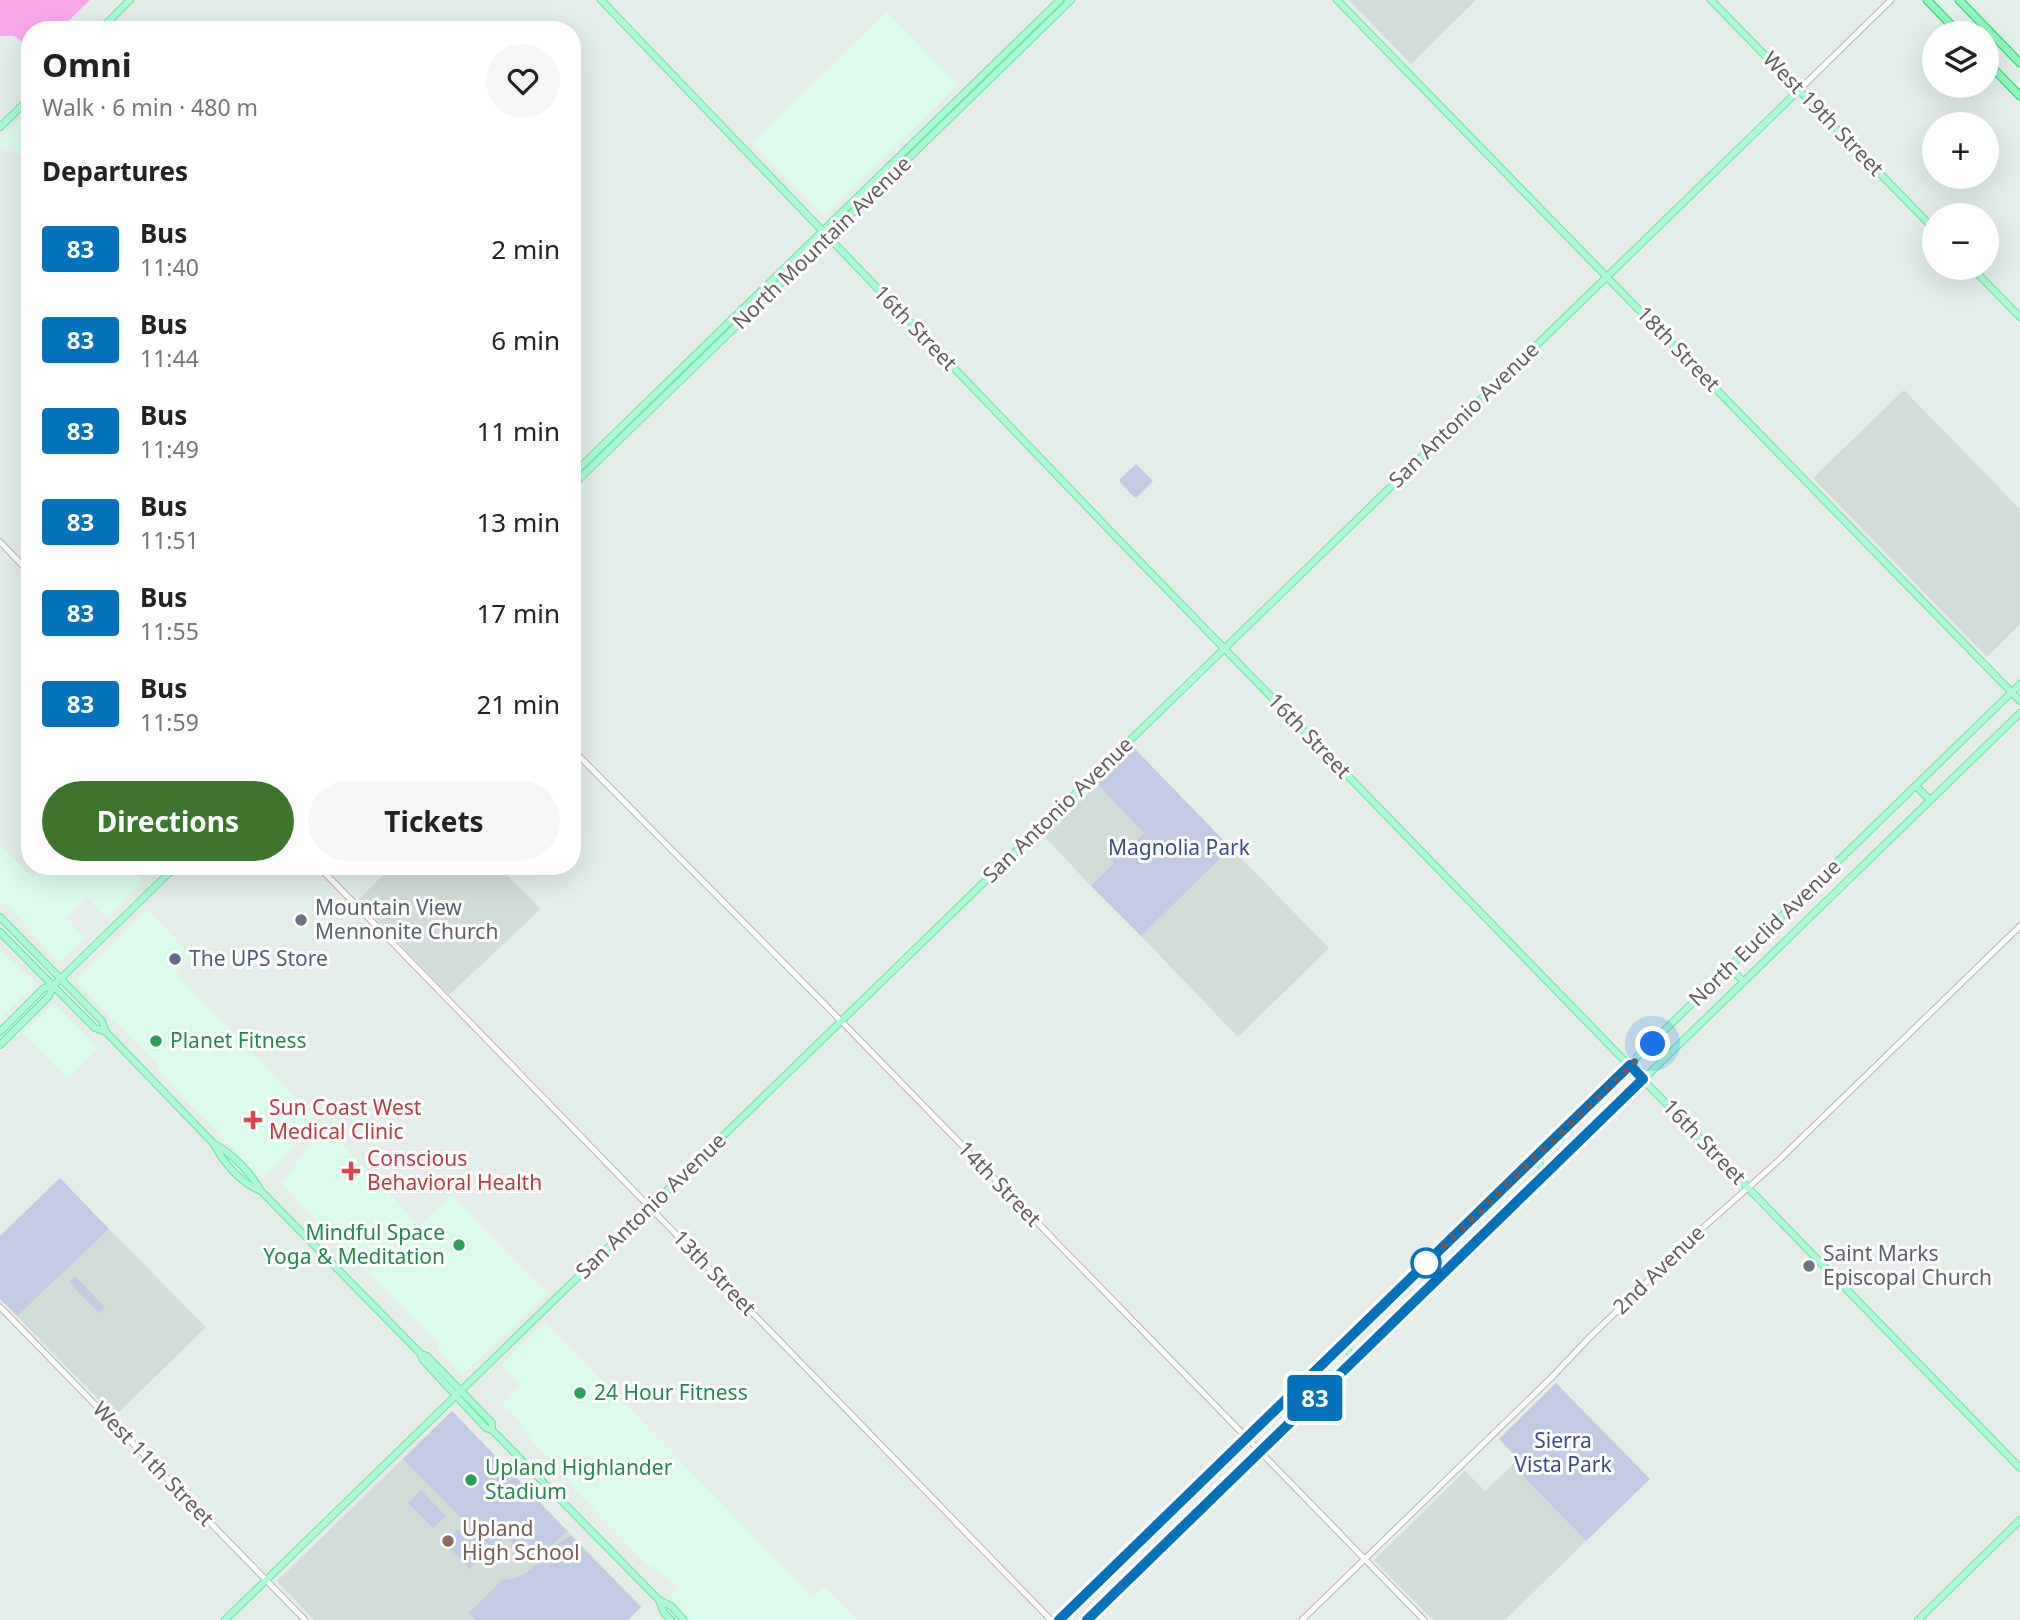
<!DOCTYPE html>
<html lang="en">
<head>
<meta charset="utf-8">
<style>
	:root { --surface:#fff; --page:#f6f6f6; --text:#222; --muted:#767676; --accent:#3c762d }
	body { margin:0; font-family:"Noto Sans",sans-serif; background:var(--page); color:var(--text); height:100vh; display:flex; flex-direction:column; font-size:26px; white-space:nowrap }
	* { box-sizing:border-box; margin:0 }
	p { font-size:23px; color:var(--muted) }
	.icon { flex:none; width:38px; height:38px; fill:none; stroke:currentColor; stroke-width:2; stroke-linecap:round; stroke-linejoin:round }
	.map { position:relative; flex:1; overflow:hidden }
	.side { position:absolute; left:21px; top:21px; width:560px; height:854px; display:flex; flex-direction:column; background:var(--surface); border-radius:28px; box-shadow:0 7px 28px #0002 }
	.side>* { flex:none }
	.badge { padding:0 14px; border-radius:5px; font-size:24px; line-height:46px }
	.tools { position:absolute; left:1922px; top:21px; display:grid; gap:14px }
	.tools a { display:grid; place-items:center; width:77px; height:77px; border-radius:50%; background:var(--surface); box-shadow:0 7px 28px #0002; font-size:35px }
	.you { position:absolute; width:35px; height:35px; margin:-18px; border:5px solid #fff; border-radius:50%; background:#1a73e8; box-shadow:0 0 0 10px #1a73e833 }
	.map>.badge { position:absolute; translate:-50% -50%; box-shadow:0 0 0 4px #fff }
	h2 { padding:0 21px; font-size:26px; line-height:63px }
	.round { display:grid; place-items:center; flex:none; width:74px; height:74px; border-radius:37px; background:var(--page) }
	.overview { display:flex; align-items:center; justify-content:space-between; height:119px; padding:0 21px }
	h1 { font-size:33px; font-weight:700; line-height:52px }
	.action { display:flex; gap:14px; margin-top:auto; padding:14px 21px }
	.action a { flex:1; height:80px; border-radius:42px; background:var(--accent); color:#fff; font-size:28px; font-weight:700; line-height:80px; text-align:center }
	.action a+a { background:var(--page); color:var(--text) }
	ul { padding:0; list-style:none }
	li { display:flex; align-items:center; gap:21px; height:91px; padding:0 21px }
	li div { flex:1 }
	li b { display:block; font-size:26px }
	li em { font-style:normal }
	li .badge { min-width:77px; font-weight:700; text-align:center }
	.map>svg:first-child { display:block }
</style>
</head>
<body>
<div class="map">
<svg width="2020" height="1620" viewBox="0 0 2020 1620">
	<rect width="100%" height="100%" fill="#e4ede8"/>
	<g fill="#dbfbea">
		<path d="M887,12L958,85L824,217L752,143Z"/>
		<path d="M30,110V152L24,157L0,147V138Z"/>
		<path d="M0,845L32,877L44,866H129L144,882L107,918L87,898L66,918L85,938L58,963L5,902L0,906Z"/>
		<path d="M147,910L192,956L175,973L314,1117L288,1154L264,1176L258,1175L157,1070L159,1066L77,983L79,978Z"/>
		<path d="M0,949L36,984L0,1019Z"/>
		<path d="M54,1003L98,1048L69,1079L22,1033Z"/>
		<path d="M325,1127L417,1222L367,1271L303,1207L282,1183L310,1144Z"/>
		<path d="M451,1195L548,1294L462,1375L440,1353L437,1342L370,1274Z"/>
		<path d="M545,1322L813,1597L825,1587L857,1620H689L672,1601L671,1595L679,1589L666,1576L647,1564L574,1489L575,1486L532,1441L519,1420L509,1409L501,1407L521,1386L501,1365Z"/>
	</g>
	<g fill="#d2ddd8">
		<path d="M1349,0H1476L1411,64Z"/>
		<path d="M1904,390L2020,509V624L1987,657L1813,478Z"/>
		<path d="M1097,784L1144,833L1091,886L1044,836Z"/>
		<path d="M1231,848L1329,948L1238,1037L1141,936Z"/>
		<path d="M392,866H498L541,909L449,995L358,900Z"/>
		<path d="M109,1229L206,1327L115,1416L17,1316Z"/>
		<path d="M452,1411L641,1607L628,1620H314L277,1581Z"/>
		<path d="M1512,1465L1586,1541L1505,1620H1433L1374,1560L1465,1471L1485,1491Z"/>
	</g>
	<g fill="#c2cbe3">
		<path d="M1136,464L1153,481L1137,497H1134L1120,482V479Z"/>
		<path d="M1134,748L1231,848L1141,936L1091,886L1114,863L1108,855L1116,847L1124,853L1144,833L1097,784Z"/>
		<path d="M60,1178L109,1229L17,1316L0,1299V1236Z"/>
		<path d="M75,1276L105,1307L99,1313L69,1282Z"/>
		<path d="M1556,1383L1650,1479L1586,1541L1512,1465L1518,1459L1499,1439Z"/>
		<path d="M452,1411L567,1531L532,1564L506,1536L492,1549L403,1459Z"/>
		<path d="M421,1490L446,1516L433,1528L408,1503Z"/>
		<path d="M457,1530L473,1532L490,1549L470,1569L444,1542Z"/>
		<path d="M571,1536L641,1607L628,1620H475L469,1613L502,1580C537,1578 541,1550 571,1536Z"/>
	</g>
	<path fill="#f9a8ed" d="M0,0H90L59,30H30V47L14,36H0Z"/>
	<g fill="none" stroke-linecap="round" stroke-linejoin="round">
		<defs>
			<g id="minor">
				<path d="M1799,90L1891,0"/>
				<path d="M0,542L30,573"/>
				<path d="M572,749L847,1027L1424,1620"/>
				<path d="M318,866L1051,1620"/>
				<path d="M0,1307L305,1620"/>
				<path d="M1302,1620L1552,1377L1589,1338L1696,1234L1778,1161L2020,926"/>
			</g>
			<g id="major">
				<path d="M601,0L1117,538L2020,1468"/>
				<path d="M1337,0L2020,701"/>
				<path d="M1711,0L1934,229"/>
				<path d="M100,30L130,0"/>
				<path d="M0,127L30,98"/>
				<path d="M1972,268L2020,317"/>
				<path d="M572,475L1060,0"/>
				<path d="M572,486L1071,0"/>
				<path d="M1916,786L1930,800"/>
				<path d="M0,917L102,1021L106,1032L214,1144C222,1161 241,1183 259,1190"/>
				<path d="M0,932L86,1019L95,1028L106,1032"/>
				<path d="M1730,968L1743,981"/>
				<path d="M0,1032L44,988L53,986"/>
				<path d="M0,1045L49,996L53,986L168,874L180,866"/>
				<path d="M214,1144C232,1153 251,1173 261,1191L420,1353L423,1360L486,1428L492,1430L659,1600L671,1606L684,1620"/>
				<path d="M1534,1159L1547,1172"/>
				<path d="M1342,1345L1356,1359"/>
				<path d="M421,1354L427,1356L492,1423V1430"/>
				<path d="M659,1600L664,1613L671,1620"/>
				<path d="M225,1620L1799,90"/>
				<path d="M1059,1620L2020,684"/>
				<path d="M1087,1620L2020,713"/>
				<path d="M1918,1620L2020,1520"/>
			</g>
			<g id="highway">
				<path d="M1927,0L1959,33"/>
				<path d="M1959,0L2020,63"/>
				<path d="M1986,61L2020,96"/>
			</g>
		</defs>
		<use href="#minor" stroke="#bab4b8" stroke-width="7"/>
		<use href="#major" stroke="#63e79c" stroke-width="8"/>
		<use href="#highway" stroke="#10e164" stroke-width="9"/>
		<use href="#minor" stroke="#fff" stroke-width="5"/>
		<use href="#major" stroke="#adf9d7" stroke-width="6"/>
		<use href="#highway" stroke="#93f5c0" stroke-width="7"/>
	</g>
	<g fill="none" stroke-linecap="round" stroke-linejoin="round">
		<defs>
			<path id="line" d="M1059,1620L1630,1065L1643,1079L1087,1620"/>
		</defs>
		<use href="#line" stroke="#fff" stroke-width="16"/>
		<use href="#line" stroke="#0072bc" stroke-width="10"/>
		<path stroke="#635c61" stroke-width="7" stroke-dasharray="0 12.6" d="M1426,1263L1653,1044"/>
	</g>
	<g fill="#6b7280" stroke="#fff" stroke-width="2.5">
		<circle cx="301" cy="920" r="7"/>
		<circle cx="1809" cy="1266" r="7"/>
	</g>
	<circle fill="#5c6f8a" stroke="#fff" stroke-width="2.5" cx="175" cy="959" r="7"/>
	<g fill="#2e9e5b" stroke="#fff" stroke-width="2.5">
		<circle cx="156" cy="1041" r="7"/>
		<circle cx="459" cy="1245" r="7"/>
		<circle cx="580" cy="1393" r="7"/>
		<circle cx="471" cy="1480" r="7"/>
	</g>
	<g fill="#e0444e" stroke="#fff" stroke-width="2.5">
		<path d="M249.5 1109.5h7v7h7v7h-7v7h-7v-7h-7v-7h7z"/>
		<path d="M347.5 1160.5h7v7h7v7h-7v7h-7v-7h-7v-7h7z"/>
	</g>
	<circle fill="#fff" stroke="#0072bc" stroke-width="3.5" cx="1426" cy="1263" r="14"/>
	<circle fill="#8d6e63" stroke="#fff" stroke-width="2.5" cx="448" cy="1541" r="7"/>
	<g text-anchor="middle" stroke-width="6" stroke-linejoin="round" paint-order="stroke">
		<g font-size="21" fill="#635c61" stroke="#fff">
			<text transform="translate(1823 114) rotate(46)" y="7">West 19th Street</text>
			<text transform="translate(822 243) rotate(-44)" y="7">North Mountain Avenue</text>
			<text transform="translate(915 328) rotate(46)" y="7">16th Street</text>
			<text transform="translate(1678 349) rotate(46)" y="7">18th Street</text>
			<text transform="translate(1464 415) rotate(-44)" y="7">San Antonio Avenue</text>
			<text transform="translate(1309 736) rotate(46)" y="7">16th Street</text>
			<text transform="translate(1058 810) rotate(-44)" y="7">San Antonio Avenue</text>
			<text transform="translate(1765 933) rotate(-44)" y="7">North Euclid Avenue</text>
			<text transform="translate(1704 1142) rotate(46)" y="7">16th Street</text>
			<text transform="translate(999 1184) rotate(46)" y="7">14th Street</text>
			<text transform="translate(651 1206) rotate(-44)" y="7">San Antonio Avenue</text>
			<text transform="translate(1659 1270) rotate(-44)" y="7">2nd Avenue</text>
			<text transform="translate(714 1273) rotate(46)" y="7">13th Street</text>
			<text transform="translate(153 1464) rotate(46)" y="7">West 11th Street</text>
		</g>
		<g font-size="21" fill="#3b4c83" stroke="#fff">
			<text x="1179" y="855">Magnolia Park</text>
			<text x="1563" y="1448">Sierra<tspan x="1563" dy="24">Vista Park</tspan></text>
		</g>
		<g font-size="21" fill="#5b616d" stroke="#fff" text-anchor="start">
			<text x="315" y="915">Mountain View<tspan x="315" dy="24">Mennonite Church</tspan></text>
			<text x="1823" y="1261">Saint Marks<tspan x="1823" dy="24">Episcopal Church</tspan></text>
		</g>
		<g font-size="21" fill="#4e5e75" stroke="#fff" text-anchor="start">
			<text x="189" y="966">The UPS Store</text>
		</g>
		<g font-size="21" fill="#27864d" stroke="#fff" text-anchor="start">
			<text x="170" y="1048">Planet Fitness</text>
			<text x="445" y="1240" text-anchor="end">Mindful Space<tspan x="445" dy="24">Yoga &amp; Meditation</tspan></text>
			<text x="594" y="1400">24 Hour Fitness</text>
			<text x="485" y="1475">Upland Highlander<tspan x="485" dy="24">Stadium</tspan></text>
		</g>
		<g font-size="21" fill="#be3a42" stroke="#fff" text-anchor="start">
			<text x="269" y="1115">Sun Coast West<tspan x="269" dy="24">Medical Clinic</tspan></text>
			<text x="367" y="1166">Conscious<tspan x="367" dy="24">Behavioral Health</tspan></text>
		</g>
		<g font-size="21" fill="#785e54" stroke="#fff" text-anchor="start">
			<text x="462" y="1536">Upland<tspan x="462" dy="24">High School</tspan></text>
		</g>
	</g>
</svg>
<div class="tools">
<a><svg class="icon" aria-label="layers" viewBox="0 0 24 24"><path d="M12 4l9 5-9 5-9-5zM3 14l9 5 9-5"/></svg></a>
<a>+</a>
<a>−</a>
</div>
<div class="you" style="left:1653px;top:1044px"></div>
<b class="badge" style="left:1315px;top:1398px;background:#0072bc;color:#fff">83</b>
<section class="side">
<div class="overview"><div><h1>Omni</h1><p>Walk · 6 min · 480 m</p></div><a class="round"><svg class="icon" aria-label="heart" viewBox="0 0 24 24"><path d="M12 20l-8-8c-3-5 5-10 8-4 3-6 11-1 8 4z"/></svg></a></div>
<h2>Departures</h2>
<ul>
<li><span class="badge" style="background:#0072bc;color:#fff">83</span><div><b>Bus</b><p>11:40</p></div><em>2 min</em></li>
<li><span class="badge" style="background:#0072bc;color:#fff">83</span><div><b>Bus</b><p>11:44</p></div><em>6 min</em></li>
<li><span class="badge" style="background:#0072bc;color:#fff">83</span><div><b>Bus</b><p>11:49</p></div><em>11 min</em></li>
<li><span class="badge" style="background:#0072bc;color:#fff">83</span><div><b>Bus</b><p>11:51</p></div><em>13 min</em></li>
<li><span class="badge" style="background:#0072bc;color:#fff">83</span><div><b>Bus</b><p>11:55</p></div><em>17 min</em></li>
<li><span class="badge" style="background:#0072bc;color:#fff">83</span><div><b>Bus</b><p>11:59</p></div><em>21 min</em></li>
</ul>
<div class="action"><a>Directions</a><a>Tickets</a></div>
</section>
</div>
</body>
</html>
